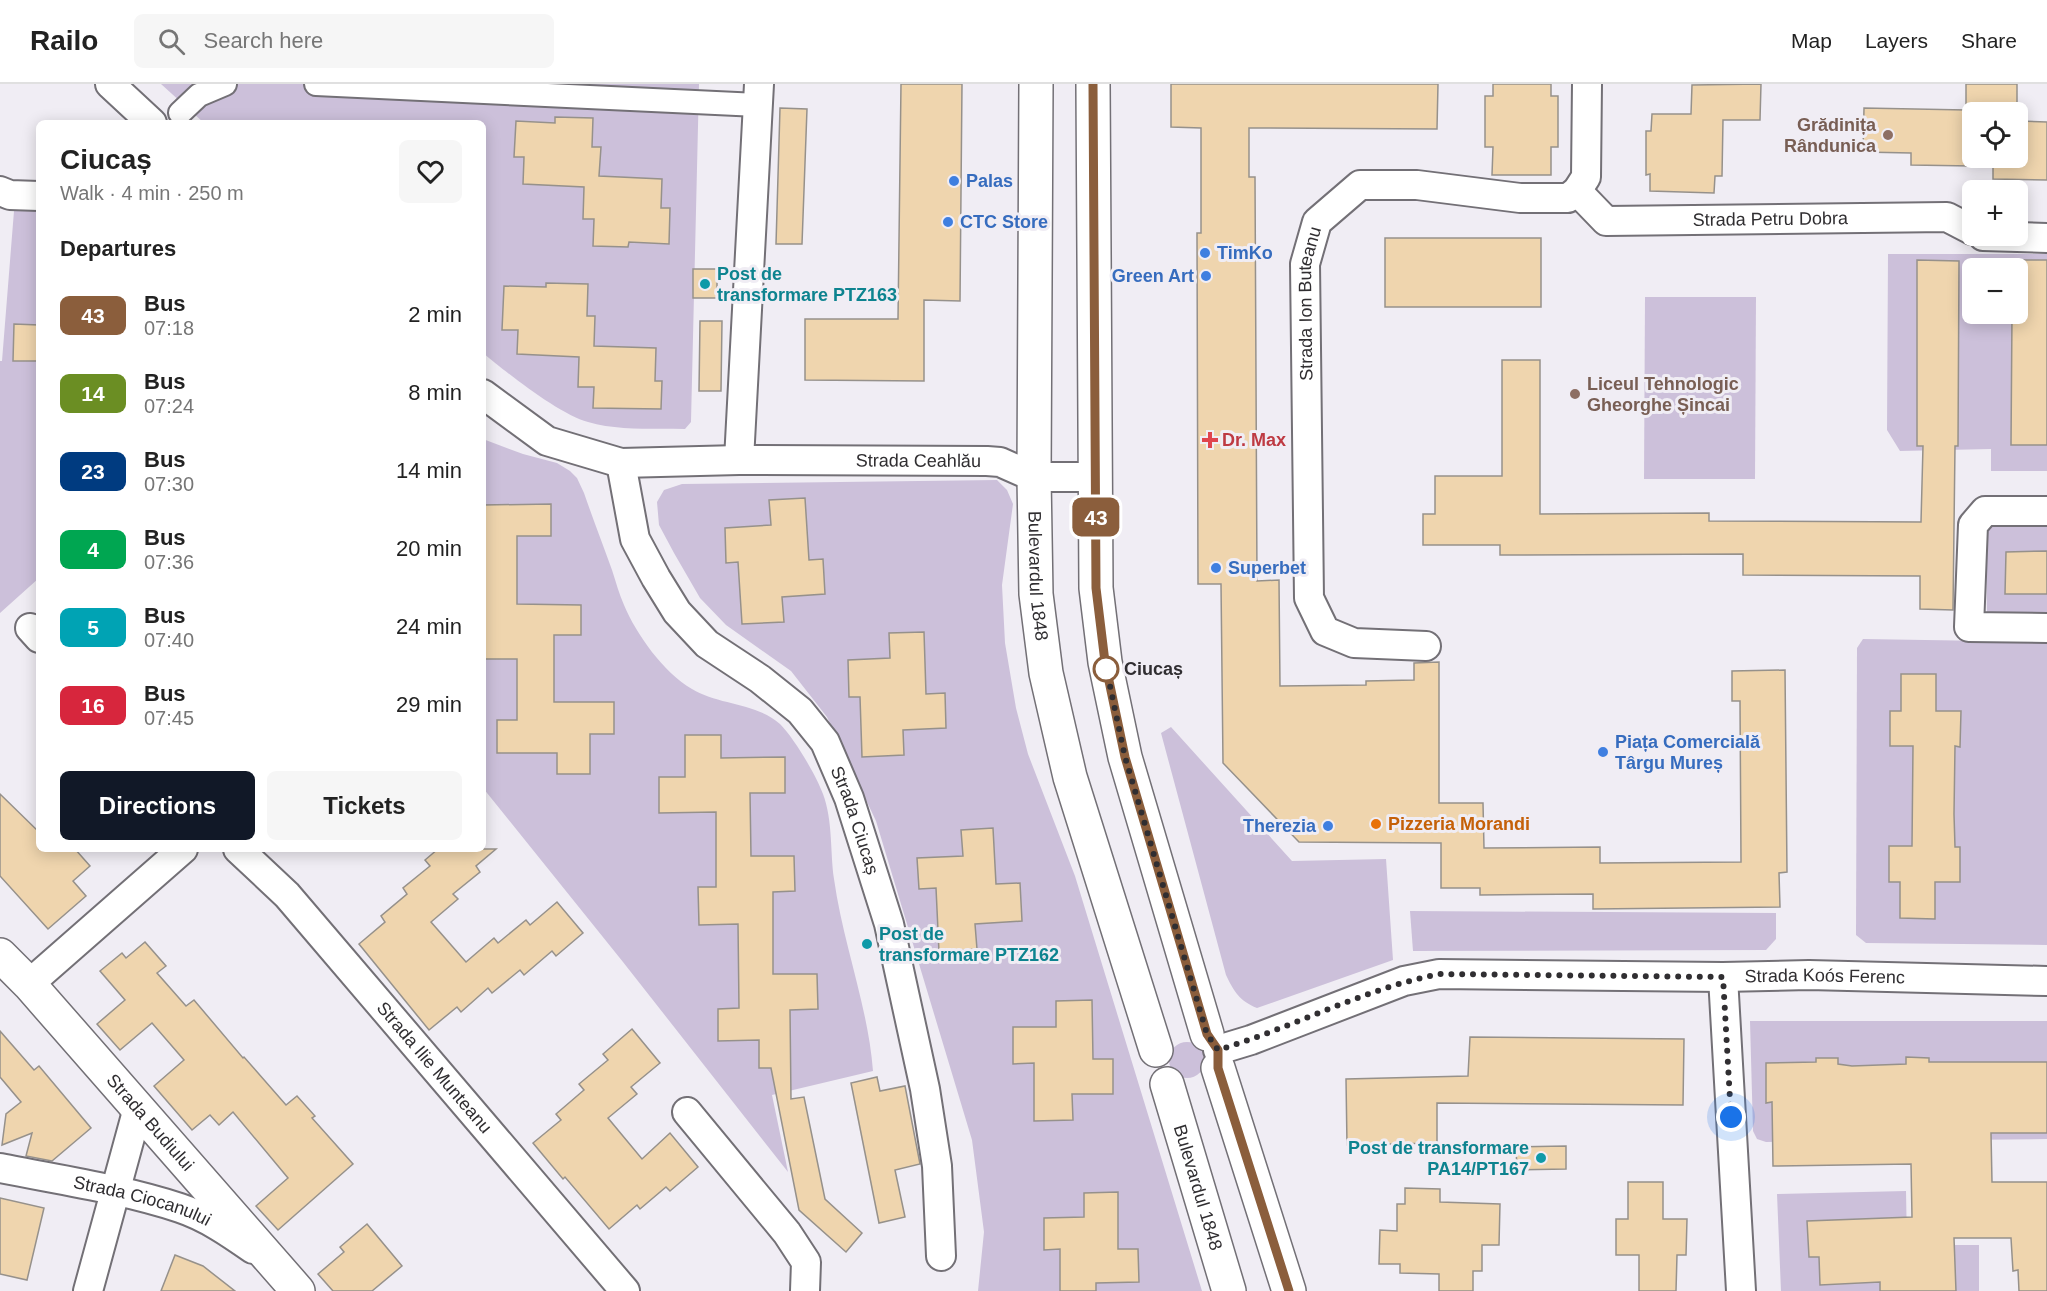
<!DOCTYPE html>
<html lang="en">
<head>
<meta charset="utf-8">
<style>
	:root { --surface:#fff; --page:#f6f6f6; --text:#222; --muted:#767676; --line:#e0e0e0; --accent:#111827 }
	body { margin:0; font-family:Helvetica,sans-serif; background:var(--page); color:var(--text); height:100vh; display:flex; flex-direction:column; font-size:22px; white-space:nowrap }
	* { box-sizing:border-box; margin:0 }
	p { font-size:20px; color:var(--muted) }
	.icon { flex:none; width:33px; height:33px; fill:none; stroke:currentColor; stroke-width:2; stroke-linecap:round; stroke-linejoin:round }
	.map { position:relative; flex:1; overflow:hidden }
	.panel { position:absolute; left:36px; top:36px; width:450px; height:732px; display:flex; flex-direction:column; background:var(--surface); border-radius:9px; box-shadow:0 3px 15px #0003 }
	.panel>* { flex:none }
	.badge { padding:0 12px; border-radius:9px; font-size:21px; line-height:39px }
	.controls { position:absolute; left:1962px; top:18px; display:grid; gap:12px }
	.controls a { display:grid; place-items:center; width:66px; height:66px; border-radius:9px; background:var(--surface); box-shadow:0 3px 15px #0003; font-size:30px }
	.you { position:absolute; width:30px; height:30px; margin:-15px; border:4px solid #fff; border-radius:50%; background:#1a73e8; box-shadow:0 0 0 9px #1a73e833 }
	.map>.badge { position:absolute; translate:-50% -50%; box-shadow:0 0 0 3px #fff }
	h2 { padding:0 24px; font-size:22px; line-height:54px }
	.round { display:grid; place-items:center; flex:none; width:63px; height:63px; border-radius:9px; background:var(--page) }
	.summary { display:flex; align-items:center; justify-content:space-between; height:102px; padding:0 24px }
	h1 { font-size:28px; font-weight:600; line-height:45px }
	.action { display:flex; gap:12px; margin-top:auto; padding:12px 24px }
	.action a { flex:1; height:69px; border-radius:9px; background:var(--accent); color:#fff; font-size:24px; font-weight:600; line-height:69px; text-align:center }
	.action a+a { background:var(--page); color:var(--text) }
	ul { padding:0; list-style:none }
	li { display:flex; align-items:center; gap:18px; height:78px; padding:0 24px }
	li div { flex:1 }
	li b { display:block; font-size:22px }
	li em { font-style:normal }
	li .badge { min-width:66px; font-weight:700; text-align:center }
	header { display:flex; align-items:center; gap:36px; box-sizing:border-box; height:84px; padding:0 30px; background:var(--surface); border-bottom:2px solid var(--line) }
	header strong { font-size:28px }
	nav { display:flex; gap:33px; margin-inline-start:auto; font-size:21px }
	.search { width:420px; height:54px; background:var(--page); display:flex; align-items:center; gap:15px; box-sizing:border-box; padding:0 21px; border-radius:9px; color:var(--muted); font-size:22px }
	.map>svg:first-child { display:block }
</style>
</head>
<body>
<header>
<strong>Railo</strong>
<div class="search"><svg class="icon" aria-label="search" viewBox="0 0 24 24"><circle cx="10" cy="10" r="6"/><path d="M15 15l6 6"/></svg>Search here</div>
<nav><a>Map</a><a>Layers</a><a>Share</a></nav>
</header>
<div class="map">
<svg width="2047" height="1207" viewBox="0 0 2047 1207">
	<rect width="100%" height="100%" fill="#f0edf4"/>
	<g fill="#ccc0da" fill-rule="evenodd">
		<path d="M161,0H699L691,338L685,345C654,344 618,347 588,338C560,331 507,289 483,269V39H204Z"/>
		<path d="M14,127H39V494L0,529V277H2Z"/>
		<path d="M1888,170H2047V387H1991V365L1900,367L1887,346ZM1972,184H2018V230H1972Z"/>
		<path d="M1645,213H1756L1755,395H1644Z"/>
		<path d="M483,355L523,370L557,379L570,387L577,394L584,409C593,435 603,461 612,486C616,498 619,510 624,521C636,550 664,589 692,605C718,621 757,619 780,640C794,654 816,691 823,710C833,737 830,767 834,795C843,860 868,922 873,987L772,1011L788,1088L623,878L483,704Z"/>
		<path d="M997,396L1007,406L1013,420L1002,501L1005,559L1016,624L1028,670L1075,792L1202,1207H978L984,1148L972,1056L876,737L827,633L791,587L726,541L700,514L674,469L659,441L657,418L664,406L682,400Z"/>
		<path d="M1999,435H2047V534H1987L1986,447Z"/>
		<path d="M1863,555L2047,558V861L1866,859L1856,851L1857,564Z"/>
		<path d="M1171,643L1292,777L1386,775L1393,876L1257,924C1240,917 1234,908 1226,891L1161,649Z"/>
		<path d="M1410,827L1776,829V855L1766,866L1413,867Z"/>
		<path d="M1750,937H2047V1055L1766,1058L1757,1055L1753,1047Z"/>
		<circle cx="1187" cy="976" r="18"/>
		<path d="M1906,1107L1907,1161H1979V1207H1781L1777,1110Z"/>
	</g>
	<g fill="#efd5ae" stroke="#96918b" stroke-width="1.5">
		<path d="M901,0H962L960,217L924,216V297L805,296V235H898Z"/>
		<path d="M1171,0H1438L1437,45L1249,44V93H1255L1257,497L1279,496L1280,602L1366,601V597L1414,596V579L1439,578V719H1483L1484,764L1600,763V779L1741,778L1740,617H1732V587L1785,586L1787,788L1779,789L1780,823L1593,825V810L1480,811V804H1441V759L1299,758L1223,679L1221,500H1198L1197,149H1201V44L1171,43Z"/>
		<path d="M1493,0H1551V12H1558V63H1551V91H1492L1493,63H1485V12H1493Z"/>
		<path d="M1761,0L1760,36H1723L1722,92H1715L1714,109L1650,107V90L1646,91V47H1651L1652,30H1691L1692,1Z"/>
		<path d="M1966,0H2017V28H1972V82L1911,81V69L1863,68L1864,24L1966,26Z"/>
		<path d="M780,24L807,25L802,160H776Z"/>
		<path d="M555,33L593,34L592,63H601L599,92L662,95L661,124H670L669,160L629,158L628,163L593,162L594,135H583L584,103L523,100L524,73H514L516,37L555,39Z"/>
		<path d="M2018,37L2047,38V96L1993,95V74H2018Z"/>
		<rect x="1385" y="154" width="156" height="69"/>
		<path d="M1917,176L1959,177L1958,362H1955L1953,526L1920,525V492L1743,491V470L1500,471V461H1423V430H1435V392H1502V276H1540V430L1709,429V437L1921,438L1923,362H1917Z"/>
		<path d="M2018,176H2047V361H2011L2012,230H2018Z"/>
		<rect x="693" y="185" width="24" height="29"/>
		<path d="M546,199L588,200L587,232H595L594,262L656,264L655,297H662L661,325L593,324L594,303H578L579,273L517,270L518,246H502L504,202L546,203Z"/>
		<path d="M700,237H722L721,307H699Z"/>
		<path d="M14,240L39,241V277H13Z"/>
		<path d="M805,414L809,476L823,475L825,510L782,513L784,538L742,540L738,478L726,479L725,444L771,441L769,416Z"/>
		<path d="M551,420V452H517V520L581,521V551H554V618H614V650H590V690H557V669H497V636H517V575H483V421Z"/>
		<path d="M2047,467V510H2005L2006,468Z"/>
		<path d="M924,548L926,610L945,609L946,644L903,646L904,671L862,673L860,613H849L848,576L890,574L889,549Z"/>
		<path d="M1901,590H1936V627H1961L1960,663L1955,662L1954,730L1955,763H1960V798H1935V835L1900,834V798H1889V762H1912L1913,662H1890V627H1901Z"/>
		<path d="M685,651H721V674L785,673V709H750L751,772H794L795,807L773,808V890H817L818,925L790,926L791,1015L804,1013L825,1115L862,1149L846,1168L799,1126L771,984H759V956L718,957V925L739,924L738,840L699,841L698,803H716V728L659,729V693H685Z"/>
		<path d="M0,710L39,748V765H75L90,782L73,797L86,812L48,845L0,792Z"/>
		<path d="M993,744L996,800L1020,799L1022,837L975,840L977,865L939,868L936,804L919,805L917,774L963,772L961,746Z"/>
		<path d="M438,765H496L476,782L480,788L453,810L458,815L431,838L466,878L494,854L498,859L526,836L530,841L557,818L583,849L556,872L552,867L524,891L520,886L492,909L488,904L461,928L457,923L429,946L359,860L385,838L381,832L407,810L403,804L430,782L425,776Z"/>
		<path d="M145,858L166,882L157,889L186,922L194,916L243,974L244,973L286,1021L297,1012L315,1032L312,1034L353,1080L278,1146L256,1122L288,1094L233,1028L219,1041L210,1031L192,1046L154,1002L184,976L152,939L120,966L97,940L125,916L100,887L122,869L126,874Z"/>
		<path d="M1092,916L1093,975H1113V1010H1072L1073,1036L1034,1037V979L1013,980V943H1056V917Z"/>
		<path d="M632,945L660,979L631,1003L637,1010L608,1034L642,1075L670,1049L698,1083L670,1107L666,1103L640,1125L637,1121L609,1145L565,1093L563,1095L533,1059L561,1036L556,1030L584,1006L579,1000L608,976L603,970Z"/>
		<path d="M0,947L34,986L39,982L91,1044L52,1077L26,1072L32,1049L2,1061L6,1030L21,1018L0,993Z"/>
		<path d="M1470,953L1684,955L1683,1021L1437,1019V1059L1347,1061L1346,995L1468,992Z"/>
		<path d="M1906,973L1929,974V978H2047V1049H1991L1992,1098H2047V1207H2019L2018,1186L2013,1187L2011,1154H1954L1956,1207H1880V1198L1820,1201L1819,1173H1809L1807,1137L1912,1133L1911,1080L1773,1082L1772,1018L1766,1019V979L1816,978V974H1838V980L1852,982L1906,980Z"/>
		<path d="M877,993L880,1007L905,1002L920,1080L895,1086L905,1133L879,1139L851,999Z"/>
		<path d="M1566,1062V1085L1517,1086L1516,1063Z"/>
		<path d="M1628,1098H1663V1135H1687L1686,1171H1677L1676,1207H1639V1171H1616V1135H1628Z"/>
		<path d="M1405,1104L1440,1105V1118L1500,1120L1499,1161H1482V1187H1473V1207H1439V1190L1400,1189V1180H1379L1380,1146L1397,1147V1120H1405Z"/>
		<path d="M1118,1108V1165H1138L1139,1198L1096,1199V1207H1060V1165L1044,1166V1134L1084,1133V1109Z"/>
		<path d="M0,1114L44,1124L27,1196L0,1190Z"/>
		<path d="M367,1140L402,1182L372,1207H333L318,1190L344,1168L340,1163Z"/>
		<path d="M175,1171L203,1182L235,1207H161Z"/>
	</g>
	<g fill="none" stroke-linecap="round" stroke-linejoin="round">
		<defs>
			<g id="pedestrian">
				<path d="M316,0L758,21"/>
				<path d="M180,29L199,11L225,0"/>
			</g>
			<g id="minor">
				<path d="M110,0L152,39"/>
				<path d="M0,107L10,111L39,112"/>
				<path id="s1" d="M1577,107L1606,137L1947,133L1972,146"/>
				<path d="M1983,152L2047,154"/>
				<path id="s2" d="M483,310L547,357L621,379L739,376L987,377L1000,378L1034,393H1096"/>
				<path d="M739,376L759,0"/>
				<path id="s3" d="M621,379L635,455L656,494L677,528L707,560L760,595L800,627L825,658L849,714L889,840L925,1005L937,1082L941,1172"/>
				<path d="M2047,427H1985L1973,441L1969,543L2047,544"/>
				<path d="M30,544L39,554"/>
				<path id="s4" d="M1426,562L1354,559L1325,547L1309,514L1305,180L1317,138L1360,101H1417L1520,114H1568L1577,107L1586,93L1587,0"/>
				<path id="s5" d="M238,765L287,811L625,1207"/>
				<path d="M1723,893L1741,1207"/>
				<path d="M29,900L183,765"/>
				<path id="s6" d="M1218,966L1251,956L1404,897L1439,890L1723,893L1809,891L2047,897"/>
				<path d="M687,1028L787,1149L806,1178L805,1207"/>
				<path id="s7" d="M0,1084C60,1096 122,1105 180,1124C207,1133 230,1149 253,1165"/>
				<path d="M88,1207L138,1024"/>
			</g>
			<g id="tertiary">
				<path id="s8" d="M1036,0L1034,393L1036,510L1046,589L1070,693L1156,966"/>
				<path d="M1093,0L1096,504L1105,578L1125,673L1207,950"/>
				<path d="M1218,984L1289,1207"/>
				<path id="s9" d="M1167,1000L1229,1207"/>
			</g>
			<g id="secondary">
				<path id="s10" d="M0,871L29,900L298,1207"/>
			</g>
		</defs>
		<use href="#pedestrian" stroke="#737076" stroke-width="26"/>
		<use href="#minor" stroke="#737076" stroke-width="32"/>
		<use href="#tertiary" stroke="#737076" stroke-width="36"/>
		<use href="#secondary" stroke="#737076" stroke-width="36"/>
		<use href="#pedestrian" stroke="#fff" stroke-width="22"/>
		<use href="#minor" stroke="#fff" stroke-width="28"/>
		<use href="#tertiary" stroke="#fff" stroke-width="33"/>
		<use href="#secondary" stroke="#fff" stroke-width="33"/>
	</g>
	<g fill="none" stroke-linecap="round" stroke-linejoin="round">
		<defs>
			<path id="line" d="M1093,0L1096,504L1105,578L1125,673L1207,950L1218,966V984L1289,1207"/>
		</defs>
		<use href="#line" stroke="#fff" stroke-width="14"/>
		<use href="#line" stroke="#8b5e3c" stroke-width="9"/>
		<path stroke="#302e31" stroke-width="6" stroke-dasharray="0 10.8" d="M1106,585L1105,578L1125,673L1207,950L1218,966C1292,944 1363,905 1439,890L1723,893L1731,1033"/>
	</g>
	<g fill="#8d6e63" stroke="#f0edf4" stroke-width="2">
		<circle cx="1888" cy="51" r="6"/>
		<circle cx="1575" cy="310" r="6"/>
	</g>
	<g fill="#3f7fe0" stroke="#f0edf4" stroke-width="2">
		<circle cx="954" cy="97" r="6"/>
		<circle cx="948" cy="138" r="6"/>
		<circle cx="1205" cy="169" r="6"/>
		<circle cx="1206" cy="192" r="6"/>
		<circle cx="1216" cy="484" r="6"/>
		<circle cx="1603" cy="668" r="6"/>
		<circle cx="1328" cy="742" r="6"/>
	</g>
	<g fill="#0f9aa8" stroke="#f0edf4" stroke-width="2">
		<circle cx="705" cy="200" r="6"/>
		<circle cx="867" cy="860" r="6"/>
		<circle cx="1541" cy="1074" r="6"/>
	</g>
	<path fill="#e0444e" stroke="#f0edf4" stroke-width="2" d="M1207 347h6v6h6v6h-6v6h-6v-6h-6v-6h6z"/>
	<circle fill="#fff" stroke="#8b5e3c" stroke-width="3" cx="1106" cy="585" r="12"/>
	<circle fill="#e8710a" stroke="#f0edf4" stroke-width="2" cx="1376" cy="740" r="6"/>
	<g text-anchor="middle" stroke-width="6" stroke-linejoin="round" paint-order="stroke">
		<g font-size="18" font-weight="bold" fill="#785e54" stroke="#f0edf4" text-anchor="end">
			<text x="1876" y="47">Grădinița<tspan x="1876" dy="21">Rândunica</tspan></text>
			<text x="1587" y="306" text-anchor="start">Liceul Tehnologic<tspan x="1587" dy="21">Gheorghe Șincai</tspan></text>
		</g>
		<g font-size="18" font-weight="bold" fill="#366cbe" stroke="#f0edf4" text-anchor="start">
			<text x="966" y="103">Palas</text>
			<text x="960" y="144">CTC Store</text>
			<text x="1217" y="175">TimKo</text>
			<text x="1194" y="198" text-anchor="end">Green Art</text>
			<text x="1228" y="490">Superbet</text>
			<text x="1615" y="664">Piața Comercială<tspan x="1615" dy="21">Târgu Mureș</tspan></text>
			<text x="1316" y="748" text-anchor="end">Therezia</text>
		</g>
		<g font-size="18" fill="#302e31" stroke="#f0edf4">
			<text dy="6" stroke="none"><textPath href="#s1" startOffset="206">Strada Petru Dobra</textPath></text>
			<text dy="6" stroke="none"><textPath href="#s4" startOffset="435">Strada Ion Buteanu</textPath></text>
			<text dy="6" stroke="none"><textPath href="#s2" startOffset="454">Strada Ceahlău</textPath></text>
			<text dy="6" stroke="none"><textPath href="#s8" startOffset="492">Bulevardul 1848</textPath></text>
			<text dy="6" stroke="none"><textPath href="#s3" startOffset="444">Strada Ciucaș</textPath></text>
			<text dy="6" stroke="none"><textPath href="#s6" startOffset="620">Strada Koós Ferenc</textPath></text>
			<text dy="6" stroke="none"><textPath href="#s5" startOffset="294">Strada Ilie Munteanu</textPath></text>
			<text dy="6" stroke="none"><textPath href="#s10" startOffset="225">Strada Budiului</textPath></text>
			<text dy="6" stroke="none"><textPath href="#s9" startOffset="108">Bulevardul 1848</textPath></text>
			<text dy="6" stroke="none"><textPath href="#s7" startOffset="146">Strada Ciocanului</textPath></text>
		</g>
		<g font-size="18" font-weight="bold" fill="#0d838f" stroke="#f0edf4" text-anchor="start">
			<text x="717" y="196">Post de<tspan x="717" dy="21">transformare PTZ163</tspan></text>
			<text x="879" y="856">Post de<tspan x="879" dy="21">transformare PTZ162</tspan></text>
			<text x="1529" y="1070" text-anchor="end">Post de transformare<tspan x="1529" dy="21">PA14/PT167</tspan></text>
		</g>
		<g font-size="18" font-weight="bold" fill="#be3a42" stroke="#f0edf4" text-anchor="start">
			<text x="1222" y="362">Dr. Max</text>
		</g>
		<g font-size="18" font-weight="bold" fill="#302e31" stroke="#f0edf4" text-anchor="start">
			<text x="1124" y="591">Ciucaș</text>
		</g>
		<g font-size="18" font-weight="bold" fill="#c56008" stroke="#f0edf4" text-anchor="start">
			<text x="1388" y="746">Pizzeria Morandi</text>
		</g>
	</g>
</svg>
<div class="controls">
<a><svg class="icon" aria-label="locate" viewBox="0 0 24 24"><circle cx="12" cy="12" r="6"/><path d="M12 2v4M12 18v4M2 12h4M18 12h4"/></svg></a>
<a>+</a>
<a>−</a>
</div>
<div class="you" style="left:1731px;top:1033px"></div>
<b class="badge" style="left:1096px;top:433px;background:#8b5e3c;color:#fff">43</b>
<section class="panel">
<div class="summary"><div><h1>Ciucaș</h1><p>Walk · 4 min · 250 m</p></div><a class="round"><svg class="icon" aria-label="heart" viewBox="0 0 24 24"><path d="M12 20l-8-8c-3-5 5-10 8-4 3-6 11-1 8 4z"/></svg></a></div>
<h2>Departures</h2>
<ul>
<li><span class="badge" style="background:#8b5e3c;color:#fff">43</span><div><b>Bus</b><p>07:18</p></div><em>2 min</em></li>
<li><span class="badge" style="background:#6b8e23;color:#fff">14</span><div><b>Bus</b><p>07:24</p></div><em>8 min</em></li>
<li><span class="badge" style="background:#003b80;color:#fff">23</span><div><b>Bus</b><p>07:30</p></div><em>14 min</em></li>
<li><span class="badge" style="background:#00a651;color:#fff">4</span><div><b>Bus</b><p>07:36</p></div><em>20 min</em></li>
<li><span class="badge" style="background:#00a3b4;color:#fff">5</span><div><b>Bus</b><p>07:40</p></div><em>24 min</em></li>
<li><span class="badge" style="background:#d7263d;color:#fff">16</span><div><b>Bus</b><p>07:45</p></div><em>29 min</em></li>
</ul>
<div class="action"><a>Directions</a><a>Tickets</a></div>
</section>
</div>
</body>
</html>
